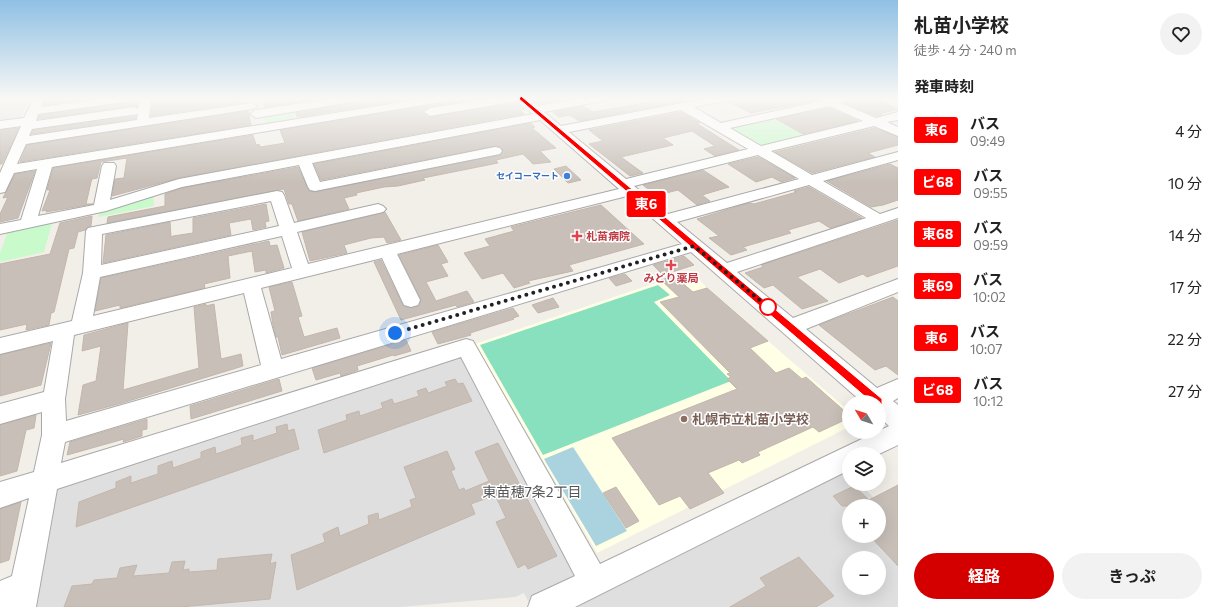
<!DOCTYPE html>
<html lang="ja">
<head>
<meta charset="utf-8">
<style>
	:root { --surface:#fff; --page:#f2f2f2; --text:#222; --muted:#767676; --accent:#d40000 }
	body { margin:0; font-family:Commissioner,"Noto Sans JP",sans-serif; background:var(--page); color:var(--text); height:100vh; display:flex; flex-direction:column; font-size:15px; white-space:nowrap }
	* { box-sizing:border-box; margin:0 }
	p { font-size:13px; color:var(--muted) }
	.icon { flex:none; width:22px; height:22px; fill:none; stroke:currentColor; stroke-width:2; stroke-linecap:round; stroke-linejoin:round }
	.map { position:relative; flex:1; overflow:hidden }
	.side { display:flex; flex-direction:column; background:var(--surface); width:320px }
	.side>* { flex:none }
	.badge { padding:0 8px; border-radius:3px; font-size:14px; line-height:26px }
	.needle { width:26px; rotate:309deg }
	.buttons { position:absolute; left:842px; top:395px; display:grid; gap:8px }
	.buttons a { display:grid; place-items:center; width:44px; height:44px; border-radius:50%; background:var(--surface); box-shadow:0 4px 16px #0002; font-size:20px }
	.you { position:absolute; width:20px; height:20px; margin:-10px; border:3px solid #fff; border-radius:50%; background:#1a73e8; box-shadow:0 0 0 6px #1a73e833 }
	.map>.badge { position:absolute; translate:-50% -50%; box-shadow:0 0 0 2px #fff }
	h2 { padding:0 16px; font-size:15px; line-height:36px }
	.round { display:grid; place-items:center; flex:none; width:42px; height:42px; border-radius:21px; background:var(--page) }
	.summary { display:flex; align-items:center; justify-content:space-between; height:68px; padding:0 16px }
	h1 { font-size:19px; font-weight:700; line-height:30px }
	.action { display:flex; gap:8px; margin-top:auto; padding:8px 16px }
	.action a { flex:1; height:46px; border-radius:24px; background:var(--accent); color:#fff; font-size:16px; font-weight:700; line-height:46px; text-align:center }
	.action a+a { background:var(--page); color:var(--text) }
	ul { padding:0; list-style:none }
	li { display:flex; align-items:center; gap:12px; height:52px; padding:0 16px }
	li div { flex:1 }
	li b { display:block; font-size:15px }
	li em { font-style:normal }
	li .badge { min-width:44px; font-weight:700; text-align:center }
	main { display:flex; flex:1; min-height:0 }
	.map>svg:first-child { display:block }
</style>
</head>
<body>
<main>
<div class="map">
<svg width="898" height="607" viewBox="0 0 898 607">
	<rect width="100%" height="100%" fill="#f2efe9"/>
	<path fill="#e0dfdf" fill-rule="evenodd" d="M459,355L593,598L843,467L849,473V484H860L898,522V607H531L524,593L515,597L400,607H36L54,487ZM849,506H879V536H849ZM849,558H879V588H849Z"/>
	<path fill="#ffffe5" d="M691,271L707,288L849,411V427L597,553L475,344Z"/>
	<g fill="#c8facc">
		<path d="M292,111L296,120L267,125L263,116Z"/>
		<path d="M771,118L806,136L764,146L730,128Z"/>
		<path d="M153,195L154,206L98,217L100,211Z"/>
		<path d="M52,223L44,252L0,262V253L8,231Z"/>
	</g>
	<path fill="#88e0be" d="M658,285L670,295L654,302L731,381L543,455L480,345Z"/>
	<path fill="#e2e2e2" d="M15,98H30L20,120L0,123V100Z"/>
	<path fill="#aad3df" d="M573,447L627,531L596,546L544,459Z"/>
	<g fill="#c7bfb8" stroke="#c4b6ab">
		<path d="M47,98H99L43,105Z"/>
		<path d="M153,98H239L241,103L151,116Z"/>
		<path d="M272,98H329L265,107L263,99Z"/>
		<path d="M364,98H420L297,117L296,113L357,102Z"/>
		<path d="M454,98H487L430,107L423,112L430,117L517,103L525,109L520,110L524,114L179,178L112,196L115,179L124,178L127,158L101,162L97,178L92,179L91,182L86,204H93L46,212L47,210L42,211L50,190H47L53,168L253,135L256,145L259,144L260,147L285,143L280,130L447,102Z"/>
		<path d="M530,98H571L573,99L538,104Z"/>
		<path d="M643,98H680L686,101L579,121L570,115L559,117L553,112L583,106L593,112L649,102Z"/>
		<path d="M732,98H821L820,100L751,113L729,102Z"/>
		<path d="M853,98H875L898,109L879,114L882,115L876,116L845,103L851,101Z"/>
		<path d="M131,102V104L137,103V107L134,106L38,119L39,115Z"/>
		<path d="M829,108L858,121L803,134L776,119Z"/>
		<path d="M248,111L251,125L20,162L27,145Z"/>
		<path d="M681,112L700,123H696L739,150L715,156L704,149L715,146L692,131L663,138L673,145L621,157L643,173L630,176L589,144L603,141L589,130Z"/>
		<path d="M136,116V119L31,134L33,130Z"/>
		<path d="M531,123L535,127L532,128L556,148L540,151L551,162L533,164L523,154L496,160L498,163L423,178L425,180L398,186L384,187L356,193L357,195L344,198L349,209L298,221L292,204H289L284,189L107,223L108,217L165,206V194L182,188L298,167L309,191L315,192L500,155L503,150L500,147L495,146L321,180L314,164Z"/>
		<path d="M19,128L2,164H0V132L1,130Z"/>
		<path d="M874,128L898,137V145L868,153L875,157L812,173L775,152Z"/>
		<path d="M758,157L795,178L781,182L772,177L756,182L728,164Z"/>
		<path d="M890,164L898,168V200L883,205L871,207L827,181Z"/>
		<path d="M566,166L581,180L568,183L554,169Z"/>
		<path d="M703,170L729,187L702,195L710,201L697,205L678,190L662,194L652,188L648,189L643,185Z"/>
		<path d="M35,171L18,218L0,222V214L8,197L3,198L15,174Z"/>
		<path d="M809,187L862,218L830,228L819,221L788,230L791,233L743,247L747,250L731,255L709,238L719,236L697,219L749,203L754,204L797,192L794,191Z"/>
		<path d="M266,204L269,221L265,222L266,227L253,230L251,219L229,223L231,235L103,263L106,235L170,222L171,237L173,236L193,233V218Z"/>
		<path d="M601,205L644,244L569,265L573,271L528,281L530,283L514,288L503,273L482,279L464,253L490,246L485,239L514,231L511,227Z"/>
		<path d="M385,212L401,240L387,243L384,237L371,238L344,245L347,253L310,261L302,232Z"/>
		<path d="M92,216L91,226L85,230L78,232L74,248L69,249L54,312L51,313L49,325L26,330L27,324L0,330V264L50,254L60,223Z"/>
		<path d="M898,220V266L867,277L863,274L839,283L820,269L797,277L828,301L802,309L773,285L764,288L745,273L763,267L761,265Z"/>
		<path d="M269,241L270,246L277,245L284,268L266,273V270L255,272L252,251L228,256L230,278L204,284L205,288L120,308V305L95,311L101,278Z"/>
		<path d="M438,245L448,262L441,264L448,276L426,282L436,301L467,291L474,302L457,307L456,305L401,320L374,262L381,260L403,306L411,308L419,306L421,299L399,255Z"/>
		<path d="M684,256L694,265L663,275L653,265Z"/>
		<path d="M625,274L632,281L616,286L609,278Z"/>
		<path d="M674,276L693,292L707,288L768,341L750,348L776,373L789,368L802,379L806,377L849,415V418L819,432L813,427L758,452L760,455L742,463L739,460L708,473L724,493L690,509L680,496L659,505L612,438L737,389L727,379L731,377L727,374L730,373L660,302L679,297L661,280Z"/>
		<path d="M292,282L302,316L298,317L304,337L337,328L340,338L282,355L278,337H276L273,325L271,312L275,311L269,287Z"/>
		<path d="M893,297L898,301V375L886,366L875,370L819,325Z"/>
		<path d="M553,298L559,307L538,313L532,305Z"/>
		<path d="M206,304V306L214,304L221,359L241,354L243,366L122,403L78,415L83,385L96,381L101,346L82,351L84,335L128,323L123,390L199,368L194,307Z"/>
		<path d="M513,308L519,316L513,318L514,319L470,333L471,335L438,344L432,332Z"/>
		<path d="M406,340L411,351L394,356L393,355L357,366L358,370L341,376L340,373L316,380L312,368Z"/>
		<path d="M51,343L41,385L0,396V355Z"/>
		<path d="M279,379L282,391L191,419L190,406Z"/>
		<path d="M455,379L458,384L463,383L472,401L324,453L318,430L347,420L346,415L359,411L360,416L383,408L381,403L392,399L394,404L419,396L417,391L426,388L428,393L447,386L445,382Z"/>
		<path d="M36,415L34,428L26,430L17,471L0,476V425Z"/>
		<path d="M147,419V429L142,430V436L123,442L124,439L67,455L70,442Z"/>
		<path d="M287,424L288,431L294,429L299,449L76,527L79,502L116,488V482L131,476V483L158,474V466L172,461L173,468L201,458V452L215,447L216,454L242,445L241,438L253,435V441L277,433L276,427Z"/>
		<path d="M498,443L557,556L528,569L525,564L518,568L496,522L506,518L495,495L471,504L475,514L297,590L291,555L325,542L323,534L338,527L340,536L369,524L368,516L378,513L379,520L412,507L410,500L416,498L404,467L447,451L455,469L451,471L459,490L464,488L465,491L489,481L475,452Z"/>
		<path d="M898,485V566L870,536H879V506H842L833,496L854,486L869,500Z"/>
		<path d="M616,487L639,521L626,528L603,493Z"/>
		<path d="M21,502L9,560L0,563V509Z"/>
		<path d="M272,554L270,564L276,562L270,599L180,607H64L72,586L92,584L94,580L117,578L120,568L137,565L133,576L169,573L172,562L185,561L183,570L189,569V572L217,570L218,559Z"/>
		<path d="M799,557L834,596L816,607H730L766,586L760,578Z"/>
	</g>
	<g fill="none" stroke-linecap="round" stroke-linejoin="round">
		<defs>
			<g id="minor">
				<path d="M34,98H44L41,107L108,98H137L131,101L38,114L36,121L134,107L138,109L140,98H151L149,118L252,103L258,106L252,109L26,144L17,164L428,98H453L447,101L52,167L38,216L94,205L102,166L104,163H114L116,166L110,200L179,179L533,114L517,101L430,116L424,112L430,108L495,98H528L538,106L585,98H609L603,101L544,112L561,126L709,98H731L729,100L694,107L721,123L821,101L822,98H852L851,100L841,103L876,118L898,112V120L887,122L898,127V136L874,126L771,151L812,175L898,152V160L823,181L880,214L898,208V218L737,272L793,318L898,279V292L806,329L877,388L898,379V398L893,401L898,405V445L879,454H849V470L575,607H528L532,596L575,576L461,357L57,489L36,607H0V581L12,576L29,498L0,508V482L34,472L42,435V412L0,424V404L44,392L53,341L0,354V338L72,321L83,273L86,231L88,228L277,191L282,192L284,195L294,223L378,204L383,206L386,209L383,212L297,232L308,264L619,189L540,120L312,163L320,182L495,147L500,148L502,151L500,154L315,191L310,190L308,187L299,165L182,187L106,211L0,234V224L21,220L37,169L14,173L5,192L0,193V173L21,126L0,129V121L24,118ZM829,106L863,121L761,146L730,128ZM681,110L748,149L626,179L569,132ZM138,114L137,120L29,136L32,129ZM758,155L799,179L668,214L634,186ZM809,185L866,218L727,263L677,222ZM627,196L682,244L281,359L261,288L382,258L404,305L411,307L418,305L420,300L397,254ZM271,201L279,226L101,265L102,234ZM282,236L292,268L93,316L100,277ZM691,252L862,402H879V417L889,426L600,564L473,341L466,339L61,463L65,442ZM244,293L261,365L66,421L65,399L74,335Z"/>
				<path d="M337,98H363L357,101L256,118L250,114L256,110Z"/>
			</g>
		</defs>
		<use href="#minor" stroke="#a9a9a9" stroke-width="2"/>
		<use href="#minor" fill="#fff" fill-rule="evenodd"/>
	</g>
	<linearGradient id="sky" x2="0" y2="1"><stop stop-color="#8fc0e4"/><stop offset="0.54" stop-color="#f9f8f5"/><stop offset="1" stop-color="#f9f8f5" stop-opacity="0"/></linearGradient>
	<rect width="898" height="183" fill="url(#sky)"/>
	<path fill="#f00" stroke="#fff" d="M521,96L882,399V405H875L519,99Z"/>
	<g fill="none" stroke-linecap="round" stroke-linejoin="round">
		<path stroke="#222" stroke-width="4" stroke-dasharray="0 7.2" d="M395,333L694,246L768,307"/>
	</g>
	<circle fill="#3f7fe0" stroke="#fff" stroke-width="1.5" cx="567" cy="176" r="4"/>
	<g fill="#e0444e" stroke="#fff" stroke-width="1.5">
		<path d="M575 230h4v4h4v4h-4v4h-4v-4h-4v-4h4z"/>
		<path d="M669 259h4v4h4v4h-4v4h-4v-4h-4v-4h4z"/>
	</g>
	<circle fill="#fff" stroke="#f00" stroke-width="2" cx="768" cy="307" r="8"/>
	<circle fill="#8d6e63" stroke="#fff" stroke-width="1.5" cx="684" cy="419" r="4"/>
	<g text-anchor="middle" stroke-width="3" stroke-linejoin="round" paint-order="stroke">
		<g font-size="9" font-weight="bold" fill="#366cbe" stroke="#fff" text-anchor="end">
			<text x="559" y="179">セイコーマート</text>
		</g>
		<g font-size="11" font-weight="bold" fill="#be3a42" stroke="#fff" text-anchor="start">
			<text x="586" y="240">札苗病院</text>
			<text x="671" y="282" text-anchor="middle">みどり薬局</text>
		</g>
		<g font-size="13" font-weight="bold" fill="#785e54" stroke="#fff" text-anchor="start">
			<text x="692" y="424">札幌市立札苗小学校</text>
		</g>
		<g font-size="14" fill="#555" stroke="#fff">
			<text x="532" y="497">東苗穂7条2丁目</text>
		</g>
	</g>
</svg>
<div class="buttons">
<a><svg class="needle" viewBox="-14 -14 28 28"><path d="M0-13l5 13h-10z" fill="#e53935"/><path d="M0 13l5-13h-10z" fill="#767676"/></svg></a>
<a><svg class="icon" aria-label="layers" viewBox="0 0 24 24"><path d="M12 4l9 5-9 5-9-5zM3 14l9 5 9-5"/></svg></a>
<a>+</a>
<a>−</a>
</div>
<div class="you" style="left:395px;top:333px"></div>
<b class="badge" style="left:646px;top:204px;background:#f00;color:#fff">東6</b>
</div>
<section class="side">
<div class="summary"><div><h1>札苗小学校</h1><p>徒歩 · 4 分 · 240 m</p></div><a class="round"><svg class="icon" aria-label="heart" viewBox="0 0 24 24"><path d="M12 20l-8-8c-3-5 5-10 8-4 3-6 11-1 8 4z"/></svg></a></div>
<h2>発車時刻</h2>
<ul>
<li><span class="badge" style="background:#f00;color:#fff">東6</span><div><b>バス</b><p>09:49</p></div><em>4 分</em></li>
<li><span class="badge" style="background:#f00;color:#fff">ビ68</span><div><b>バス</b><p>09:55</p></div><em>10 分</em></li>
<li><span class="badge" style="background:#f00;color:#fff">東68</span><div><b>バス</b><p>09:59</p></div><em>14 分</em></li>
<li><span class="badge" style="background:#f00;color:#fff">東69</span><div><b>バス</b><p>10:02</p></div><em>17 分</em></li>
<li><span class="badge" style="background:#f00;color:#fff">東6</span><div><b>バス</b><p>10:07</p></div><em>22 分</em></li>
<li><span class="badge" style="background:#f00;color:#fff">ビ68</span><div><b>バス</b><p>10:12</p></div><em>27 分</em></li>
</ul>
<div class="action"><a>経路</a><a>きっぷ</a></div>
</section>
</main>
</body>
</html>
